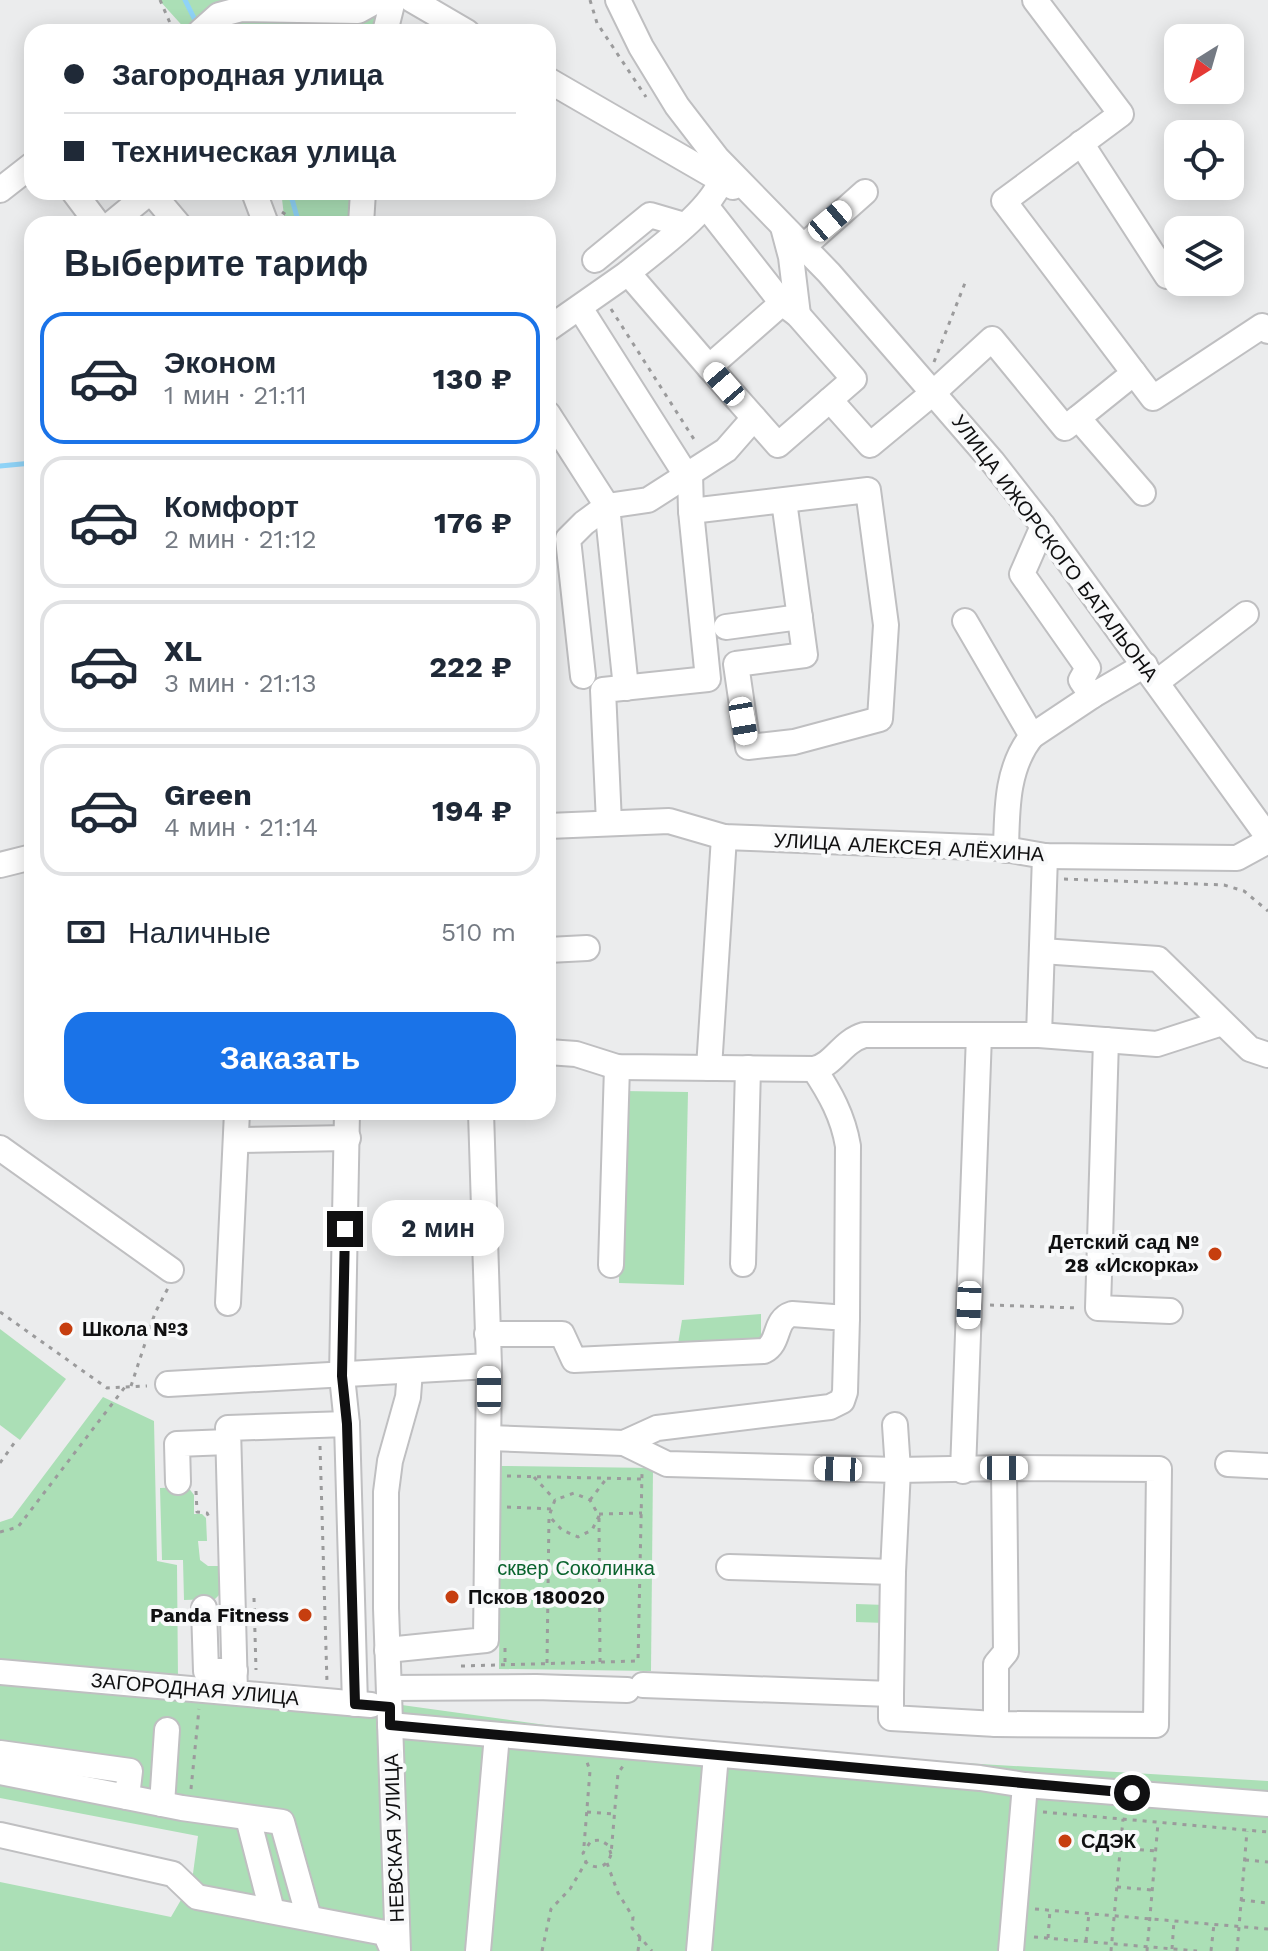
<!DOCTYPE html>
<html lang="ru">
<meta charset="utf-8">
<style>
:root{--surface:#fff;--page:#f2f2f3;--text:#1f2937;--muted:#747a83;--line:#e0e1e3;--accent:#1a73e8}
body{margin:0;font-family:"Work Sans",sans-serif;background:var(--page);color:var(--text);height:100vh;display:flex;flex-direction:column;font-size:30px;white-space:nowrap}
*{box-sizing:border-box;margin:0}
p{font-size:26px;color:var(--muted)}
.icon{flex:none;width:44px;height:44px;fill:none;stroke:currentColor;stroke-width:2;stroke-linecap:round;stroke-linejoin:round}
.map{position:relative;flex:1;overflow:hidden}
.details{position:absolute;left:24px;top:216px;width:532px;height:904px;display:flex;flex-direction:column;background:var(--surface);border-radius:24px;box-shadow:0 4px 20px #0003}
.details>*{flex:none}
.banner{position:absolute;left:24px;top:24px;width:532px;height:176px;border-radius:24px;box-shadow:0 4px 20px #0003;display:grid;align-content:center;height:176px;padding:0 40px;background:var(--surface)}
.needle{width:52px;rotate:217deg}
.controls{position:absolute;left:1164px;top:24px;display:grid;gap:16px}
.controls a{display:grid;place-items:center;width:80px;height:80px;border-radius:16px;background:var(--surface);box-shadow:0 4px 20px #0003;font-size:40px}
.end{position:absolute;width:36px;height:36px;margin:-18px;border:10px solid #101011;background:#fff;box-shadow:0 0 0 4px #fff}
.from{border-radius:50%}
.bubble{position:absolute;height:56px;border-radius:24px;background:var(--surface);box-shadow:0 4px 20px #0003;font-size:26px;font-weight:700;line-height:56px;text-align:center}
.car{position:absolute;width:24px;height:48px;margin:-24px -12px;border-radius:10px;box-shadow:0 0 6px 2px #0007;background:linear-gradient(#fff 24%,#345 0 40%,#fff 0 76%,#345 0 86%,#fff 0)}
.banner b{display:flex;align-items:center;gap:28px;height:76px;font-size:30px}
.banner b+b{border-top:2px solid var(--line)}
.banner i{width:20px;height:20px;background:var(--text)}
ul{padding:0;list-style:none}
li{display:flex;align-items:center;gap:24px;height:132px;margin:0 16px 12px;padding:0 24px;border:4px solid var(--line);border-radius:24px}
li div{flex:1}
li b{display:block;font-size:30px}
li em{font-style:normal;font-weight:700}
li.selected{border-color:var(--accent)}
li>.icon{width:72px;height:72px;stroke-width:1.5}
h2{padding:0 40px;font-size:36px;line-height:96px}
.pay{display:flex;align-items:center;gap:20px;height:88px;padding:0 40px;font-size:30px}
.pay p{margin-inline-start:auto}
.action{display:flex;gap:16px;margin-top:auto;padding:16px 40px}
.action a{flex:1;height:92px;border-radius:24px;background:var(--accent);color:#fff;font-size:32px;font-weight:700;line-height:92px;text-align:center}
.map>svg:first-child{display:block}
.green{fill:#abdfb6}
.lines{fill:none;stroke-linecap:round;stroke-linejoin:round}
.stream{stroke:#8fd3f7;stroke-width:5}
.minor-casing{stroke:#bfbfc1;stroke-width:28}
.path{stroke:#9b9b9c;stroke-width:3;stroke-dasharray:4 6;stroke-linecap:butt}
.minor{stroke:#fff;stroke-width:24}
.route{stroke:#101011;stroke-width:10}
.poi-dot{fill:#c63e0f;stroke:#f8f9fa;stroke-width:3}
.labels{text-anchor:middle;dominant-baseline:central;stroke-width:8;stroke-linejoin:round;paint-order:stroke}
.street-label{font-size:20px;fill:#101011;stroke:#f8f9fa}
.poi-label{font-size:20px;font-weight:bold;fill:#101011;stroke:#f8f9fa;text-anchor:start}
.park-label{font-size:20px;fill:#0b642f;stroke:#f8f9fa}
</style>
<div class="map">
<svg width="1268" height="1951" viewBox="0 0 1268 1951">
<rect width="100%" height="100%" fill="#ebeced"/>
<!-- green -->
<g class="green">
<path d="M 159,0 L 374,0 L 386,9 L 379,32 L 188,32 Z"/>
<path d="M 278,192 L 356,192 L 354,224 L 285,224 L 282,199 Z"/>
<path d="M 623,1091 L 688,1092 L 684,1285 L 619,1283 Z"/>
<path d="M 761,1314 L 761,1342 L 678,1344 L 682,1320 Z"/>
<path d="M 0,1329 L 66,1379 L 20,1440 L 0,1425 Z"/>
<path d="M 103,1397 L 154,1421 L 157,1561 L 177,1565 L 178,1680 L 380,1702 L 711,1748 L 1268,1781 L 1268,1951 L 0,1951 L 0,1882 L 171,1917 L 192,1881 L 198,1836 L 0,1798 L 0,1522 L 12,1518 Z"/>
<path d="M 501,1466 L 653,1468 L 651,1671 L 499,1669 Z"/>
<path d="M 188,1487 L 194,1495 L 194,1514 L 202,1514 L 206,1518 L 207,1541 L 198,1541 L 200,1560 L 208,1566 L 221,1566 L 221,1593 L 215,1599 L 184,1600 L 183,1560 L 162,1560 L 160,1488 Z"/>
<path d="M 856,1604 L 886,1605 L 886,1623 L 856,1622 Z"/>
</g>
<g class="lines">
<!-- stream -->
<g class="stream">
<path d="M 185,0 L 197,24"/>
<path d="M 290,192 L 299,224"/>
<path d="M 0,466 L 32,463"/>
</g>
<!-- minor casing -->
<g class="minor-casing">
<g id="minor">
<path d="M 412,0 L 467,32"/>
<path d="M 618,0 L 641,47 L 677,106 L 717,158 L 829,273 L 992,461 L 1043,526 L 1268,837"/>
<path d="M 1035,0 L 1121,114 L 1004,201 L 1134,373 L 1078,418"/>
<path d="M 200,32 L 219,15 L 242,9 L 358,11 L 378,0"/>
<path d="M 385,32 L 393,0"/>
<path d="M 548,80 L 733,187"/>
<path d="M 1081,143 L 1167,276"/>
<path d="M 0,190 L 32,165"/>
<path d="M 74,192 L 98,224"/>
<path d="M 151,192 L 178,224"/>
<path d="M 254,192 L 266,224"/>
<path d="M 706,206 L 782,303 L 798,315 L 854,379 L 778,445 L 709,367 L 782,303"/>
<path d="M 111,224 L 150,192"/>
<path d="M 361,224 L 363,192"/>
<path d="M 783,227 L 791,257 L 798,315"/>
<path d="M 803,247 L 865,192"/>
<path d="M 595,260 L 650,215 L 684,225"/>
<path d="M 580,308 L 686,475"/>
<path d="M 548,329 L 628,273"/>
<path d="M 709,367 L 628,273 C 654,251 711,211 721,180"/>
<path d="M 1134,373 L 1153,398 L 1262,326 L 1268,331"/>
<path d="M 830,400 L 870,445 L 934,392 L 992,339 L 1065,428 L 1078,418 L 1143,493"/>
<path d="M 548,414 L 607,506 L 626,688"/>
<path d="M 691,511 L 868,490 L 886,625 L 880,719 L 794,742 L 748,747 L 736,664 L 805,655 L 784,501"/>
<path d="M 1043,526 L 1022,574 L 1088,668 L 1081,680 L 1092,696"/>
<path d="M 965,621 L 1032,736"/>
<path d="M 726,627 L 800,617"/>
<path d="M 583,676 L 568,539 L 584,523 L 607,506 L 648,500 L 726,450 L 754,418"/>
<path d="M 1157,682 L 1246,614"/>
<path d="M 609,823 L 603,690 L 708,679 L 691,511 L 690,473"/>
<path d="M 548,826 L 669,821 L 724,837 L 999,848 L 1045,856 L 1237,858 L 1268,841"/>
<path d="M 1006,850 C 1007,811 1006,768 1032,736 L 1092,696 L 1145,665"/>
<path d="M 0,865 L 32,857"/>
<path d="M 548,950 L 587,948"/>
<path d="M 1042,951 L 1158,959 L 1250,1049 L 1268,1055"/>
<path d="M 1039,1035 L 1045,856"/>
<path d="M 1106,1040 L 1098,1308 L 1170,1311"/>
<path d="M 548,1052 L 576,1054 L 617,1067 L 814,1069 C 835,1064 841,1042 864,1035 L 1039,1035 L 1157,1044 L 1222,1023"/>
<path d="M 709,1068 L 724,837"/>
<path d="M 814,1069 C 830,1093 843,1116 848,1146 L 847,1318"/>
<path d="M 347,1112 L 342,1376 L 347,1424"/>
<path d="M 237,1140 L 348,1138"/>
<path d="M 0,1148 L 171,1270"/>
<path d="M 743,1264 L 748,1068"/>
<path d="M 611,1265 L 617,1067"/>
<path d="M 228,1303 L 237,1112"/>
<path d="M 487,1334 L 562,1334 L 574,1360 L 764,1351 C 781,1342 773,1320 792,1314 L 847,1318 L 845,1392 L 842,1401 L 830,1407 L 657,1428 L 624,1443 L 489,1438"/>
<path d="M 168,1384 L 489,1366"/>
<path d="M 895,1425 L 898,1470 L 1004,1468 L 1006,1652 L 996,1664 L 996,1724 L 1156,1725 L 1159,1469 L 1004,1468"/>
<path d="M 624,1443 L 667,1464 L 898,1470 L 893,1572 L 729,1567"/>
<path d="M 1228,1464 L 1268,1466"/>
<path d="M 963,1471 L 979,1035"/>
<path d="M 178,1482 L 177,1444 L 228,1442"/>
<path d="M 204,1608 L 206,1671 L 235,1671"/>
<path d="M 387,1650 L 486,1640 L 489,1366 L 481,1112"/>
<path d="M 0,1672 L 371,1705"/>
<path d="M 643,1685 L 891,1694 L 893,1572"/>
<path d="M 389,1688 L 536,1687 L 627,1690"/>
<path d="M 235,1692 L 228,1428 L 347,1424 L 355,1704"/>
<path d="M 891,1694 L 891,1718 L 996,1724"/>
<path d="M 390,1725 L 980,1778 L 1025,1785 L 1268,1804"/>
<path d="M 0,1753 L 130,1771 L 127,1797"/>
<path d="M 0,1772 L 182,1808 L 282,1822 L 309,1918"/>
<path d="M 162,1804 L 167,1730"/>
<path d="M 248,1818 L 272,1911"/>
<path d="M 0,1835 L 173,1874 L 197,1897 L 385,1933 L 393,1951"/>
<path d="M 398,1951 L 386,1608 L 386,1492 L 390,1461 L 408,1397 L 410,1371"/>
<path d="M 478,1951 L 497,1735"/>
<path d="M 699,1951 L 716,1755"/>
<path d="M 1011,1951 L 1025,1785"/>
</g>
</g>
<!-- path -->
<g class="path">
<path d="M 160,0 L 174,32"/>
<path d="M 590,0 L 597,23 L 646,97"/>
<path d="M 282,212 L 299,224"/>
<path d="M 611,309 L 697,444"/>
<path d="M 934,362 L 965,283"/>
<path d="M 1064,879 L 1224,885 L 1244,891 L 1268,911"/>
<path d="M 990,1305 L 1078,1308"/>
<path d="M 0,1312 L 107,1388 L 147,1386"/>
<path d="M 131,1386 L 155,1313 L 168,1288"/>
<path d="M 320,1446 L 327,1683"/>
<path d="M 0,1463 L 15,1442"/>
<path d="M 507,1476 L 642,1479"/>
<path d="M 534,1477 L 555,1500"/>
<path d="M 196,1491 L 197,1512 L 207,1513 L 209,1517"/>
<path d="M 590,1500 L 607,1478"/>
<path d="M 507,1507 L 552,1509"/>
<path d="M 599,1514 L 642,1513"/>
<path d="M 599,1518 L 600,1662"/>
<path d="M 0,1532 L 18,1527 L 125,1387"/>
<path d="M 508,1571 L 640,1570"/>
<path d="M 254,1598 L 256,1670"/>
<path d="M 505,1648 L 505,1664"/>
<path d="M 547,1663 L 549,1516 L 555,1500 L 574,1493 L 590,1500 L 599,1516 L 592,1530 L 578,1537 L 562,1530 L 549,1516"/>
<path d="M 461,1666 L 638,1661 L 642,1474"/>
<path d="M 191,1789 L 199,1709"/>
<path d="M 587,1812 L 614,1814"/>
<path d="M 1043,1812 L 1268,1832"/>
<path d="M 584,1846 L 590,1771 L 587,1762"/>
<path d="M 1120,1848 L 1156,1851"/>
<path d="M 611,1854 L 608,1845 L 600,1840 L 591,1841 L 583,1853 L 586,1862 C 596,1871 608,1867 611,1854 L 618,1773 L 623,1766"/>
<path d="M 1245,1860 L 1268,1862"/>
<path d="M 607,1863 L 618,1893 L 633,1917 L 632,1928 L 652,1951"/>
<path d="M 1117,1887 L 1152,1890"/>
<path d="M 1241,1900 L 1268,1903"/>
<path d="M 1035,1909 L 1268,1929"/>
<path d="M 1034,1937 L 1197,1951"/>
<path d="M 1048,1938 L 1050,1910"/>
<path d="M 1086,1941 L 1089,1913"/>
<path d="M 1172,1949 L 1174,1921"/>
<path d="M 542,1951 L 551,1909 L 570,1889 L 586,1862"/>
<path d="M 638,1951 L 640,1937"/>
<path d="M 1111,1951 L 1123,1819"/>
<path d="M 1147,1951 L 1158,1823"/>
<path d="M 1211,1951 L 1214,1924"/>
<path d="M 1237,1951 L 1247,1831"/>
</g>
<!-- minor -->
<use href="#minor" class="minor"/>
</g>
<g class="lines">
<!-- route -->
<path class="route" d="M 345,1229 L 342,1376 L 347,1424 L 355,1704 L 390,1707 L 390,1725 L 1132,1793"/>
</g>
<!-- markers -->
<g class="poi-dot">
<circle cx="1215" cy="1254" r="8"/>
<circle cx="66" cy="1329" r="8"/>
<circle cx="452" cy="1597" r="8"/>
<circle cx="305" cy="1615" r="8"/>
<circle cx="1065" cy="1841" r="8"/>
</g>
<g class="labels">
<!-- street labels -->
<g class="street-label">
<text transform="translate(1055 548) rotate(53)">УЛИЦА ИЖОРСКОГО БАТАЛЬОНА</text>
<text transform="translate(909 847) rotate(3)">УЛИЦА АЛЕКСЕЯ АЛЁХИНА</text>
<text transform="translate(195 1689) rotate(5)">ЗАГОРОДНАЯ УЛИЦА</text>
<text transform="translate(394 1838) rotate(-92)">НЕВСКАЯ УЛИЦА</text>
</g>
<!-- poi labels -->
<g class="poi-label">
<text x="1199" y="1242" text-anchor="end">Детский сад №<tspan x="1199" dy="23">28 «Искорка»</tspan></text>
<text x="82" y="1329">Школа №3</text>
<text x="468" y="1597">Псков 180020</text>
<text x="289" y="1615" text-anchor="end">Panda Fitness</text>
<text x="1081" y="1841">СДЭК</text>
</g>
<!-- park labels -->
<g class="park-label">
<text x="576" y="1568">сквер Соколинка</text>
</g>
</g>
</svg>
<div class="controls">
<a><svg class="needle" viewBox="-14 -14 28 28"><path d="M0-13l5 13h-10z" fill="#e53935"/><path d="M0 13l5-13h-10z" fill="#747a83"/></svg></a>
<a><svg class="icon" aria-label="locate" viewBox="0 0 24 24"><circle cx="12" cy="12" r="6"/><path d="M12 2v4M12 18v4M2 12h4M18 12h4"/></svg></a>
<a><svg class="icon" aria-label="layers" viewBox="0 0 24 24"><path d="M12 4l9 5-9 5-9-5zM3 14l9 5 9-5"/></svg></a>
</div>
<i class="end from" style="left:1132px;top:1793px"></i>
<i class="end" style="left:345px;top:1229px"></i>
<div class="bubble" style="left:372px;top:1200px;width:132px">2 мин</div>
<i class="car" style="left:830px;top:221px;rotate:50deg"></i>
<i class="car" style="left:724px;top:384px;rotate:319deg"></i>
<i class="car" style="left:743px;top:721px;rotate:170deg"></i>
<i class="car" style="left:969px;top:1305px;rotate:182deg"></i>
<i class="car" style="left:489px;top:1390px;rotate:0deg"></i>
<i class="car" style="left:1004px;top:1468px;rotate:90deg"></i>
<i class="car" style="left:838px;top:1469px;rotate:272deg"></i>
<div class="banner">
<b><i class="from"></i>Загородная улица</b>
<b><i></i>Техническая улица</b>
</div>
<section class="details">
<h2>Выберите тариф</h2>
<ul>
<li class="selected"><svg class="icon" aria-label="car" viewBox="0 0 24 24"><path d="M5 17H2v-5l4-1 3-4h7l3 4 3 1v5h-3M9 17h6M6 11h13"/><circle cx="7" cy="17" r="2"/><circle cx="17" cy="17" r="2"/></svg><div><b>Эконом</b><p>1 мин · 21:11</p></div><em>130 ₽</em></li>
<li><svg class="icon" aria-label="car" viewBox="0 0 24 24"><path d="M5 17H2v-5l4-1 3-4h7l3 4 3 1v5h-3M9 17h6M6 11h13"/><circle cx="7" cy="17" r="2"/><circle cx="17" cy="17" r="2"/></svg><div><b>Комфорт</b><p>2 мин · 21:12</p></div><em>176 ₽</em></li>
<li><svg class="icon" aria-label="car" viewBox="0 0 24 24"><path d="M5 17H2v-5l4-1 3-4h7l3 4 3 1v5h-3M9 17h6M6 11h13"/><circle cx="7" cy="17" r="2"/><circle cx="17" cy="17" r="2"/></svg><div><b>XL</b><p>3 мин · 21:13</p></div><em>222 ₽</em></li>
<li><svg class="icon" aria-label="car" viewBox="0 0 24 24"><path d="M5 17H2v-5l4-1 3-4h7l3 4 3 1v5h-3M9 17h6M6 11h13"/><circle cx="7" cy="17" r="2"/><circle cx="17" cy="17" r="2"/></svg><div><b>Green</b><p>4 мин · 21:14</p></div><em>194 ₽</em></li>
</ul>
<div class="pay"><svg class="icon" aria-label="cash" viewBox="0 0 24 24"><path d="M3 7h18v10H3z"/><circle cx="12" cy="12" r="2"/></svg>Наличные<p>510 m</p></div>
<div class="action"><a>Заказать</a></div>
</section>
</div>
